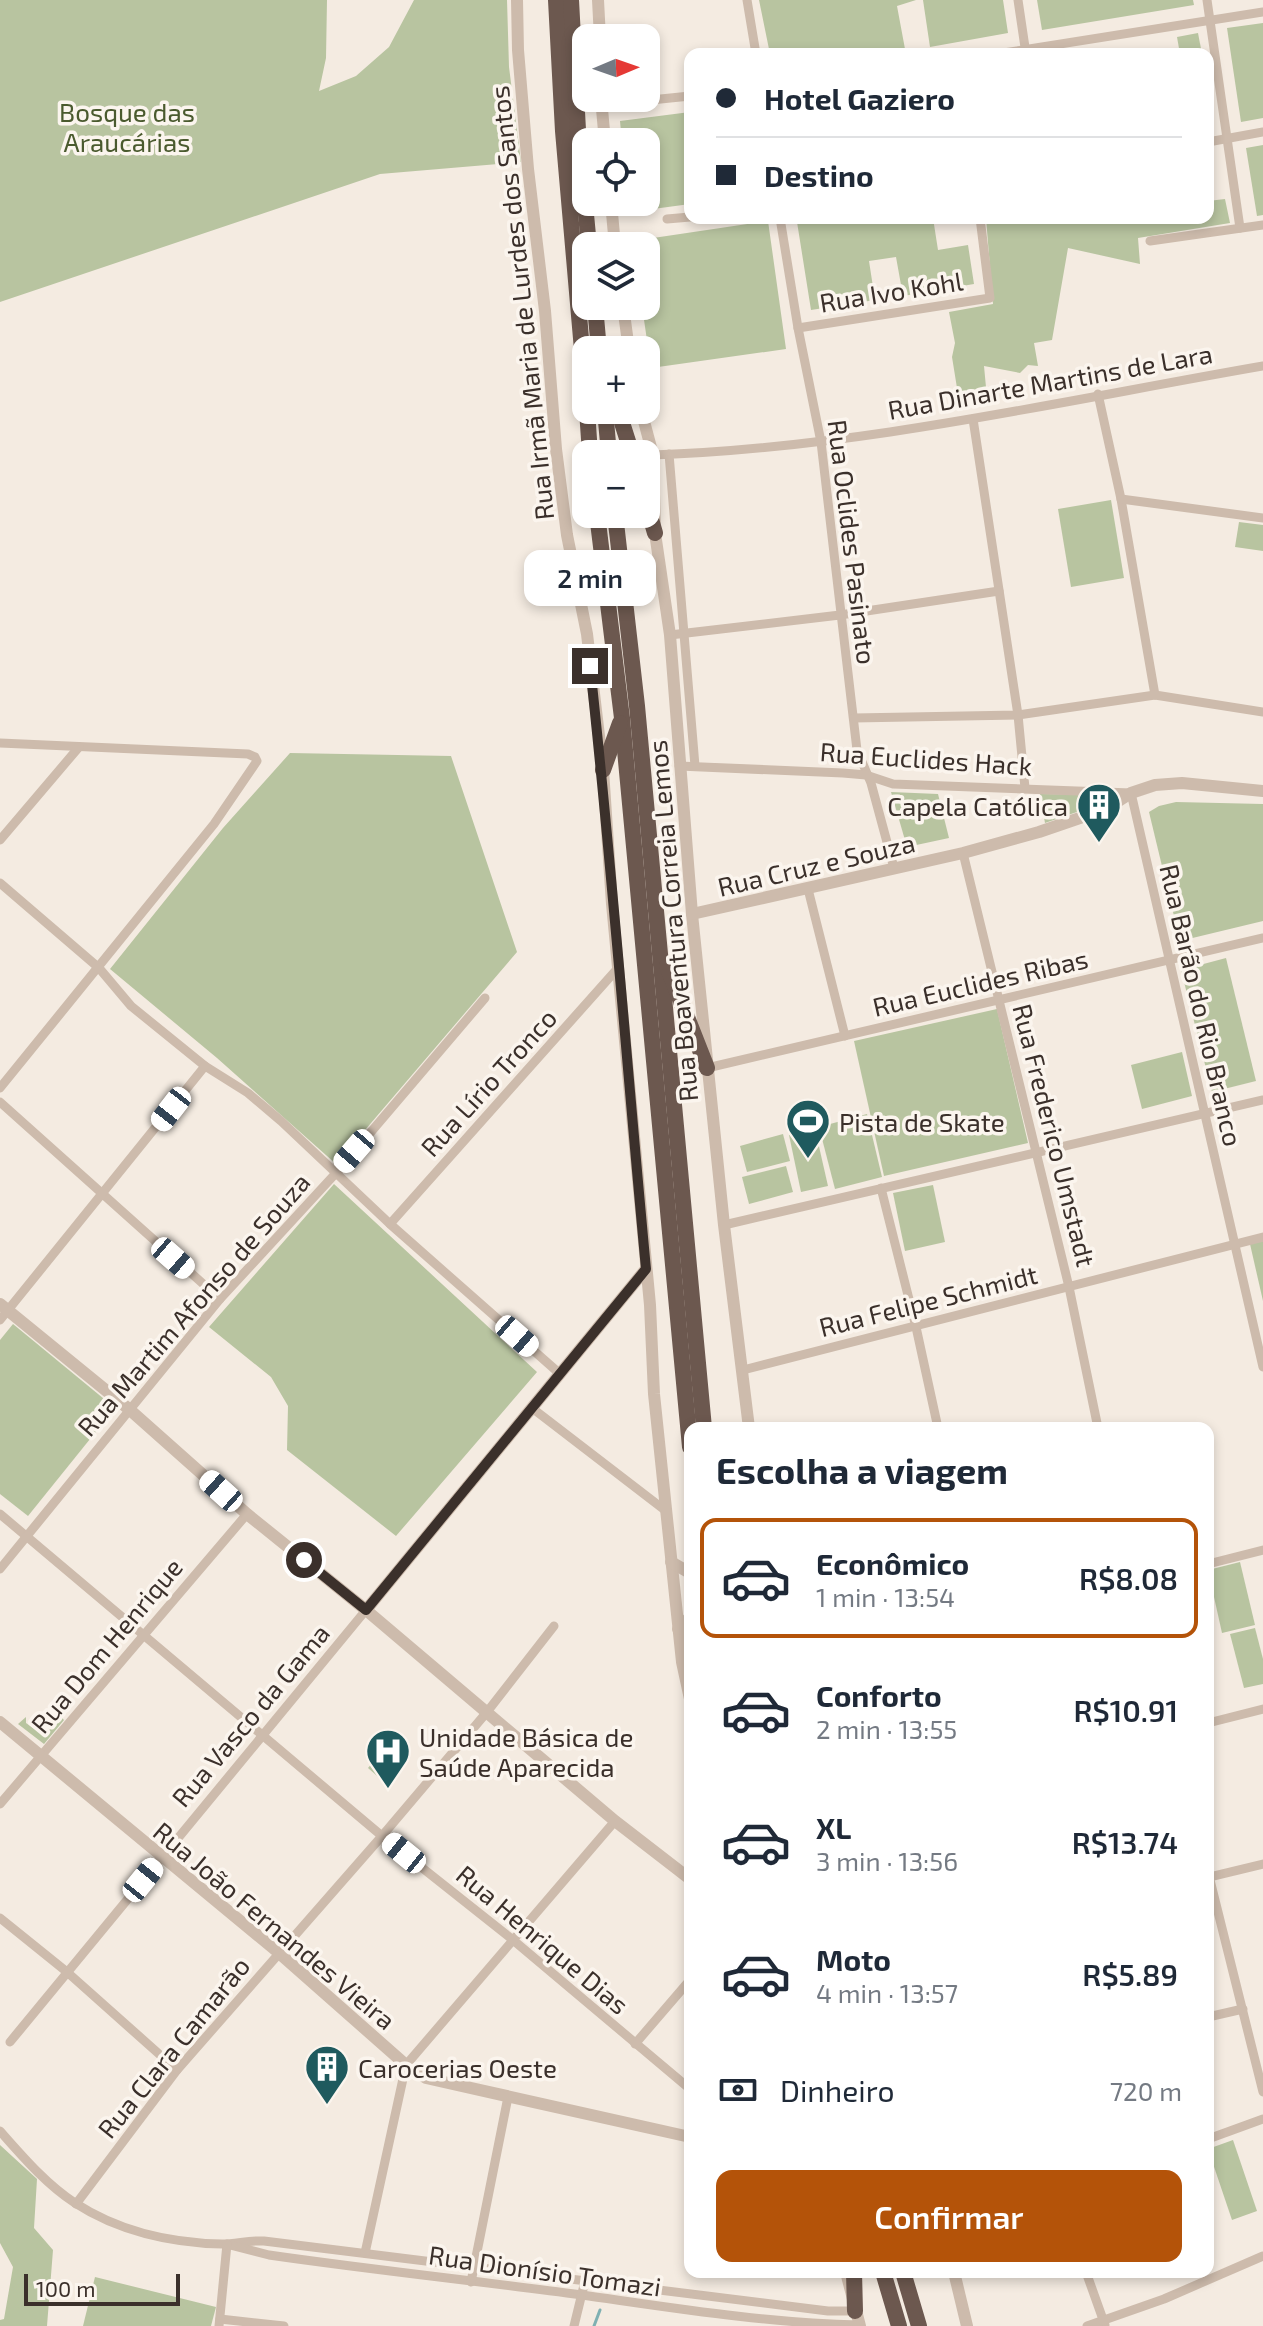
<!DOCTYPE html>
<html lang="pt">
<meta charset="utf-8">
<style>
:root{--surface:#fff;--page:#f6f6f7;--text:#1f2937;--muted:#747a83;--line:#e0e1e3;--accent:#b45309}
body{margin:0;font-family:"Exo 2",sans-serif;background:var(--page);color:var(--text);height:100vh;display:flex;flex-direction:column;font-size:30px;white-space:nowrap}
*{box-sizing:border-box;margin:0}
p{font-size:26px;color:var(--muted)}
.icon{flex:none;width:44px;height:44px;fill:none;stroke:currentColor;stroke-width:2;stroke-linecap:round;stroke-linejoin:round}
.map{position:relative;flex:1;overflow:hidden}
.drawer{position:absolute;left:684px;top:1422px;width:530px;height:856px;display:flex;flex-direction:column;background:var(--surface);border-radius:16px;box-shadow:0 4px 12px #0003}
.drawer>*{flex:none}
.guide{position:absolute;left:684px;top:48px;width:530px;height:176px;border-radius:16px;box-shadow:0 4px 12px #0003;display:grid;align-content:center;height:176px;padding:0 32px;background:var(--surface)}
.needle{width:52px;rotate:88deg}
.controls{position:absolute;left:572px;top:24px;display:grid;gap:16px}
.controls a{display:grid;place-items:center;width:88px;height:88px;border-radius:16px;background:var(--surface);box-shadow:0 4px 12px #0003;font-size:40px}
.scale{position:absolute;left:24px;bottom:20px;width:156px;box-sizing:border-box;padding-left:8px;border:4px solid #3b302b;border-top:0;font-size:22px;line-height:28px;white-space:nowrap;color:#3b302b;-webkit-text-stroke:6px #fbf5ee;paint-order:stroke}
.end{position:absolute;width:36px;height:36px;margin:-18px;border:10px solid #3b302b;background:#fff;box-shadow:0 0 0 4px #fff}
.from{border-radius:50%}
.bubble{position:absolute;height:56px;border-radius:16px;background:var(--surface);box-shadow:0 4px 12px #0003;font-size:26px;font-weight:600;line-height:56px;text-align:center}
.car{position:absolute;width:24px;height:48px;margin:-24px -12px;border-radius:10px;box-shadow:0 0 6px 2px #0007;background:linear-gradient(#fff 24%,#345 0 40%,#fff 0 76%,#345 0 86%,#fff 0)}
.guide b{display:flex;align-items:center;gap:28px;height:76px;font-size:30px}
.guide b+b{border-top:2px solid var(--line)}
.guide i{width:20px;height:20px;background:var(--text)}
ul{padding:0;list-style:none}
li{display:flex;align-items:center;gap:24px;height:120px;margin:0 16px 12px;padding:0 16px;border:4px solid transparent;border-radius:16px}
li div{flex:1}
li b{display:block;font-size:30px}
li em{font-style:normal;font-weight:600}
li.current{border-color:var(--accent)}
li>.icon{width:72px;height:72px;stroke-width:1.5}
h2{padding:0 32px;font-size:36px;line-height:96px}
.pay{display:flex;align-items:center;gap:20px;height:88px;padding:0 32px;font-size:30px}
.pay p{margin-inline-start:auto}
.primary-button{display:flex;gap:16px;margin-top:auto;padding:16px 32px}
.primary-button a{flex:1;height:92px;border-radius:16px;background:var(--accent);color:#fff;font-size:32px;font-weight:600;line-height:92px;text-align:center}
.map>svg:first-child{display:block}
.green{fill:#b8c4a0}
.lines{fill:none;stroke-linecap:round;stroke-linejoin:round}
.stream{stroke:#7fb0b2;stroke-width:3}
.minor{stroke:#cdbbac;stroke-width:9}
.tertiary{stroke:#cdbbac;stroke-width:12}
.trunk{stroke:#6c584f;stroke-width:16}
.route{stroke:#3b302b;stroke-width:10}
.labels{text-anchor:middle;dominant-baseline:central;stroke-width:7;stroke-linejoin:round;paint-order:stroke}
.park-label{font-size:26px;fill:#4a5a2e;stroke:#fbf5ee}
.street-label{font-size:26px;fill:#3b302b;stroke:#fbf5ee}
.poi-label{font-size:26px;fill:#3b302b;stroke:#fbf5ee;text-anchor:start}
</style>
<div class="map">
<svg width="1263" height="2326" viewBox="0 0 1263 2326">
<rect width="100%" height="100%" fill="#f4ebe1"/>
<!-- green -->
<g class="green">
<path d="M 0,0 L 327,0 L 326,58 L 319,91 L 356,76 L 389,47 L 414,0 L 507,0 L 509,67 L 521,162 L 380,174 L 0,302 Z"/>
<path d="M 759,0 L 916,0 L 897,6 L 905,49 L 875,54 L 770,54 Z"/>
<path d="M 923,0 L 1003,0 L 1008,33 L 930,47 Z"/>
<path d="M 1037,0 L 1193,0 L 1194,5 L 1042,30 Z"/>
<path d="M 1263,23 L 1263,118 L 1241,122 L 1227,28 Z"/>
<path d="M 1198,33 L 1202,54 L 1180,54 L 1177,37 Z"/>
<path d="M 690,112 L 690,204 L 631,212 L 630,202 L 646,202 L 646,142 L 622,142 L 620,121 Z"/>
<path d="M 1263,145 L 1263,215 L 1257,216 L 1246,148 Z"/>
<path d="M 1225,199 L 1230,223 L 1138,238 L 1140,264 L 1068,248 L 1052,340 L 1034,343 L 1038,366 L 1028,365 L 1020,373 L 984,366 L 987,398 L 963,403 L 957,388 L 952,357 L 955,343 L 949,312 L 993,304 L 986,218 L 1208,218 L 1208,201 Z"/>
<path d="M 818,218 L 933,218 L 938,250 L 968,245 L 974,284 L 903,296 L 896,257 L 869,261 L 875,300 L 811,310 L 797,222 Z"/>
<path d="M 768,221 L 786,349 L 651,368 L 642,306 L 646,306 L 646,246 L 633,246 L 633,241 Z"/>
<path d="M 1111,500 L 1124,578 L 1071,587 L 1058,509 Z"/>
<path d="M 1239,522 L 1263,525 L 1263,551 L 1235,547 Z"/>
<path d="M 290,753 L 451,756 L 517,952 L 336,1164 L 217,1058 L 110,969 L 223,828 Z"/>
<path d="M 891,792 L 938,794 L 949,838 L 907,847 Z"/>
<path d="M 1040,794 L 1126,795 L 1045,823 Z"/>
<path d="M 1176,802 L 1263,804 L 1263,921 L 1180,941 L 1149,812 L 1159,806 Z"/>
<path d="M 1226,958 L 1256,1081 L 1212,1092 L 1181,970 Z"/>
<path d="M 997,1009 L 1028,1143 L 884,1176 L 854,1041 Z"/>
<path d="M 1182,1052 L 1192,1096 L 1142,1109 L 1131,1065 Z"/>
<path d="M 867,1114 L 882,1177 L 835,1189 L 819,1127 Z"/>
<path d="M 815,1129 L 828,1186 L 801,1192 L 789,1135 Z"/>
<path d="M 783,1134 L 790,1161 L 747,1172 L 740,1146 Z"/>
<path d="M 786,1166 L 793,1192 L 749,1204 L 742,1177 Z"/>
<path d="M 334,1184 L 537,1372 L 396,1536 L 287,1450 L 288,1406 L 271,1377 L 209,1327 Z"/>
<path d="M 933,1185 L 945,1242 L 905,1251 L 893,1193 Z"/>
<path d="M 1263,1241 L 1263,1301 L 1250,1244 Z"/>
<path d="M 13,1324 L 115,1408 L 28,1516 L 0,1494 L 0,1340 Z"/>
<path d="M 1240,1562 L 1255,1625 L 1222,1633 L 1208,1570 Z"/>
<path d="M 1255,1628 L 1263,1659 L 1263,1684 L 1244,1688 L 1230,1634 Z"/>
<path d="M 26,1717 L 26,1723 L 44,1736 L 61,1717 L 64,1720 L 44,1744 L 18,1724 Z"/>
<path d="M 378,1756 L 393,1769 L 383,1781 L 368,1768 Z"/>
<path d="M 1233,2140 L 1257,2211 L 1232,2220 L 1208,2149 Z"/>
<path d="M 0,2145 L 37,2179 L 34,2228 L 53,2250 L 47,2326 L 0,2326 L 0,2320 L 4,2319 L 13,2267 L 0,2243 Z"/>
<path d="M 95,2277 L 216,2307 L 211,2326 L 83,2326 Z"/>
</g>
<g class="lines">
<!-- stream -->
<path class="stream" d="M 594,2326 L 600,2310"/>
<!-- minor -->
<g class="minor">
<path d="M 747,0 L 756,54"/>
<path d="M 1018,0 L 1026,54"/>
<path d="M 1207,0 L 1240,228"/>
<path d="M 997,54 L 1263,12"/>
<path d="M 602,105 L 690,96"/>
<path d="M 1208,142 L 1263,132"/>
<path d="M 780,218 L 798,328 L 821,442 L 857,750 L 871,783 L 894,868"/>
<path d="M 667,219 L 690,217"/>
<path d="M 1150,241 L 1263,225"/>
<path d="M 798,328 L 990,298 L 980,218"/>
<path d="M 1098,394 L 1121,499 L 1155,695"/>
<path d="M 973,419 L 1018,715 L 1025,788"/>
<path d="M 669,454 L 695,766"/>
<path d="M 653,455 C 858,448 1061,401 1263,366"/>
<path d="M 1121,499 L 1263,518"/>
<path d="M 670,635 L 840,615 L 999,591"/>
<path d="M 854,718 L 1018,715 L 1155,695 L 1263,712"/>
<path d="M 0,743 L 248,754 L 255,757 L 257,761 L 214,824 L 0,1088"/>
<path d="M 679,766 L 843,773 L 866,775 L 893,784 L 1131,793 L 1263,1367"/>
<path d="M 0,840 L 79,747"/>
<path d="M 963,853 L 1069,1287 L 1098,1428"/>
<path d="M 0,883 L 99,968 L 131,1006 L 205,1066 L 248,1093 L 281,1121 L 390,1224 L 559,1373"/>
<path d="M 808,889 L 845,1036"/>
<path d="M 707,1068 L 1263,938"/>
<path d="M 0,1102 L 220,1299"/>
<path d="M 881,1188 L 916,1327 L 938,1428"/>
<path d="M 390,1224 L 618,968"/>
<path d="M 724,1225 L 1263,1100"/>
<path d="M 0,1320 L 205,1066"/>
<path d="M 743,1370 L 1263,1237"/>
<path d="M 532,1408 L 666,1511"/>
<path d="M 0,1514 L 382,1836 L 513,1940 L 690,2089"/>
<path d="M 1208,1564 L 1263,1550"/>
<path d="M 0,1569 L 220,1299 L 336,1173 L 485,998"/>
<path d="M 1208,1723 L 1263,1709"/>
<path d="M 0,1804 L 247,1514"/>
<path d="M 1208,1872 L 1263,2092"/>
<path d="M 1209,1877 L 1263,1864"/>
<path d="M 0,1918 L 67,1972 L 177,2070"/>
<path d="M 1208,2017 L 1243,2009"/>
<path d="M 10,2042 L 366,1610"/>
<path d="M 635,2044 L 690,1980"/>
<path d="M 0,2131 C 23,2157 46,2184 75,2203 C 118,2231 171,2243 222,2244 C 236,2244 250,2240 264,2241 L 828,2311 L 855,2311"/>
<path d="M 1208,2139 L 1263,2119"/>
<path d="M 76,2204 L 177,2070 L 382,1836 L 487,1712 L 554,1626"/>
<path d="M 230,2245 L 269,2255 C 373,2270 478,2281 582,2295 C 674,2308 766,2323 859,2325"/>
<path d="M 365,2253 L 406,2065 L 615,1821"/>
<path d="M 1086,2272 L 1105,2325"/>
<path d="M 471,2282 L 508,2097"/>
<path d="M 220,2319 L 284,2326"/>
<path d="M 219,2326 L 227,2244"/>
<path d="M 574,2326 L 585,2281"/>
<path d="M 1087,2326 L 1164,2299 L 1263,2256"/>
</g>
<!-- tertiary -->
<g class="tertiary">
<path d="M 517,0 L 518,50 L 528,169 L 545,311 L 556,449 L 567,535 L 587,634 L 603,770 L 612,904 L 650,1305 L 654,1394 L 682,1662 L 690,1699"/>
<path d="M 598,0 L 600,38"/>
<path d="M 601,98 L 605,142"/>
<path d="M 611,202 L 615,246"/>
<path d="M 623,306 L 629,350"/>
<path d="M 641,410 L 653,455 L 655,533 L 670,635 L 692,914 L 724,1225 L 749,1428"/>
<path d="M 692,914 L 963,853 L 1039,832 L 1106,809 L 1131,793 L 1155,785 L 1182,783 L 1263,791"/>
<path d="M 0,1304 L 130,1410 L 247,1514 L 366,1610 L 615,1821 L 690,1879"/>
<path d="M 671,1562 L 690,1573"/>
<path d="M 366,1610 L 646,1269"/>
<path d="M 678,1629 L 690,1617"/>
<path d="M 0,1722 L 279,1953 L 406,2065 L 426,2078 L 690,2137"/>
<path d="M 846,2272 L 860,2326"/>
<path d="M 954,2272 L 967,2326"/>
</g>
<!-- trunk -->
<g class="trunk">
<path d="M 556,0 L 563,131 L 586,396"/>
<path d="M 571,0 L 578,130 L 589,246"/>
<path d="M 595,306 L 599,350"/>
<path d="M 587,410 L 590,454"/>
<path d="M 605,410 L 609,454"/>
<path d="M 618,410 L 632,454"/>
<path d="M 646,502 L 655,533"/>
<path d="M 597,514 L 622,718 L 690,1447"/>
<path d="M 615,514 L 637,706 L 704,1428"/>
<path d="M 603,770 L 620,723"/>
<path d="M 667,966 L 707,1068"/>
<path d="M 854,2272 L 855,2311"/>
<path d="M 883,2272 L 899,2326"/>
<path d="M 903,2272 L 919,2326"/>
</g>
</g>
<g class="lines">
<!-- route -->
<path class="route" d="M 304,1560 L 366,1610 L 646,1269 C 627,1068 612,866 590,666"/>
</g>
<!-- icons -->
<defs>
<g id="building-pin" transform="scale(2.3)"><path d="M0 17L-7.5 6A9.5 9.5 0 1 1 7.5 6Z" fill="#1f5a5e" stroke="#fbf5ee"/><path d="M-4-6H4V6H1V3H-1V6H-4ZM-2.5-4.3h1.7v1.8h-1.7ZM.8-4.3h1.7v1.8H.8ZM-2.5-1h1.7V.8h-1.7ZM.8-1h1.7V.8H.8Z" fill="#fff"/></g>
<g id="stadium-pin" transform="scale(2.3)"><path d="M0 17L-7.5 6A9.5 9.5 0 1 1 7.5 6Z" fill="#1f5a5e" stroke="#fbf5ee"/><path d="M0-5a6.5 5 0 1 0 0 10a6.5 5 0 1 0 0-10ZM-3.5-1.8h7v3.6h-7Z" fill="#fff"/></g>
<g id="hospital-pin" transform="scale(2.3)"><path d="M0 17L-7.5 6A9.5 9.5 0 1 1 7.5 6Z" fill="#1f5a5e" stroke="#fbf5ee"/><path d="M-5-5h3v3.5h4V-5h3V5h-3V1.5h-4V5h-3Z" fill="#fff"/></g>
</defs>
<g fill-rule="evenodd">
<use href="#building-pin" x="1099" y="805"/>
<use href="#stadium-pin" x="808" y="1121"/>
<use href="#hospital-pin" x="388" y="1751"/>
<use href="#building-pin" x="327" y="2067"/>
</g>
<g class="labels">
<!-- park labels -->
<g class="park-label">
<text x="127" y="111">Bosque das<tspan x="127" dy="30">Araucárias</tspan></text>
</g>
<!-- street labels -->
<g class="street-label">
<text transform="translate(891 291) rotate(-9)">Rua Ivo Kohl</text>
<text transform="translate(521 303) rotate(-96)">Rua Irmã Maria de Lurdes dos Santos</text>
<text transform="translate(1050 381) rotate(-10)">Rua Dinarte Martins de Lara</text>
<text transform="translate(853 542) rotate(83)">Rua Oclides Pasinato</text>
<text transform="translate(926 758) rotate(4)">Rua Euclides Hack</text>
<text transform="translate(816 864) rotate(-13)">Rua Cruz e Souza</text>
<text transform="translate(672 921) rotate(-95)">Rua Boaventura Correia Lemos</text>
<text transform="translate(980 982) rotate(-13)">Rua Euclides Ribas</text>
<text transform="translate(1202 1005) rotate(77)">Rua Barão do Rio Branco</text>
<text transform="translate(488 1082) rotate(-48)">Rua Lírio Tronco</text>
<text transform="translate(1055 1135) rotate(76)">Rua Frederico Umstadt</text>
<text transform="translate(928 1300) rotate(-14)">Rua Felipe Schmidt</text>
<text transform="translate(193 1304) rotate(-49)">Rua Martim Afonso de Souza</text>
<text transform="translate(106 1645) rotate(-50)">Rua Dom Henrique</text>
<text transform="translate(250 1715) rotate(-50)">Rua Vasco da Gama</text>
<text transform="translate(275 1925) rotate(40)">Rua João Fernandes Vieira</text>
<text transform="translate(543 1939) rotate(40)">Rua Henrique Dias</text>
<text transform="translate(173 2047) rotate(-51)">Rua Clara Camarão</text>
<text transform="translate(545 2270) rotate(8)">Rua Dionísio Tomazi</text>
</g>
<!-- poi labels -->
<g class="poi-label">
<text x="1068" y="805" text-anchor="end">Capela Católica</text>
<text x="839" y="1121">Pista de Skate</text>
<text x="419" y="1736">Unidade Básica de<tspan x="419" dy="30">Saúde Aparecida</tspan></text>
<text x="358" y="2067">Carocerias Oeste</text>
</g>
</g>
</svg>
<div class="controls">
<a><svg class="needle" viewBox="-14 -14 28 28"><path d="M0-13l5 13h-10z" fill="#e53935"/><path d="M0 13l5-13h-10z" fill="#747a83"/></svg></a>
<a><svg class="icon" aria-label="locate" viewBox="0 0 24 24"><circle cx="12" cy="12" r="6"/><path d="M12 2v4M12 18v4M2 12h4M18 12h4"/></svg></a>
<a><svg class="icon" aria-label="layers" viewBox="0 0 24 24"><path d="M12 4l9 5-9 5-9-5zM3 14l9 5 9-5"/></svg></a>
<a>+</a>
<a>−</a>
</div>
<div class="scale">100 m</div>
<i class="end from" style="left:304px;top:1560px"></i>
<i class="end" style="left:590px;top:666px"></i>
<div class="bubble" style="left:524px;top:550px;width:132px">2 min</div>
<i class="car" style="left:171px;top:1109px;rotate:218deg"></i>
<i class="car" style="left:354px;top:1151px;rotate:221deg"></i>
<i class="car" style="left:173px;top:1258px;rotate:131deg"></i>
<i class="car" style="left:517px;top:1336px;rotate:131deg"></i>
<i class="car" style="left:221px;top:1491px;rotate:312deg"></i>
<i class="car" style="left:404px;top:1853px;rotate:309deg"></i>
<i class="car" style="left:143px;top:1880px;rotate:39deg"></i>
<div class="guide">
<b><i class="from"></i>Hotel Gaziero</b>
<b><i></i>Destino</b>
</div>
<section class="drawer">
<h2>Escolha a viagem</h2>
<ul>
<li class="current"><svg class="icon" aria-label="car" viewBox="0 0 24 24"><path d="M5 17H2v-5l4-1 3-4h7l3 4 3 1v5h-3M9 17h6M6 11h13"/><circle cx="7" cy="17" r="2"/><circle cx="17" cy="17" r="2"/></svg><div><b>Econômico</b><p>1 min · 13:54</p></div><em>R$8.08</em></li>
<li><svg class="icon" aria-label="car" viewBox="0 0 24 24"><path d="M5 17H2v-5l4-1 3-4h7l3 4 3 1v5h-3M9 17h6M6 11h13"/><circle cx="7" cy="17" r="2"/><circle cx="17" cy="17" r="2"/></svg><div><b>Conforto</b><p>2 min · 13:55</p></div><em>R$10.91</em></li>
<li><svg class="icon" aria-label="car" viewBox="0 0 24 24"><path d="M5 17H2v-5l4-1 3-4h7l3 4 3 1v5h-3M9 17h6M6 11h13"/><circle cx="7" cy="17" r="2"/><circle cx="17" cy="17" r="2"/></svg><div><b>XL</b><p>3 min · 13:56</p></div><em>R$13.74</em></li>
<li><svg class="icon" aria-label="car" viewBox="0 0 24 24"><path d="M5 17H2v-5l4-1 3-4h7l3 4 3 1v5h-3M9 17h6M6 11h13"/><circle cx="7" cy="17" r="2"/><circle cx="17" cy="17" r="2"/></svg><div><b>Moto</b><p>4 min · 13:57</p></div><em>R$5.89</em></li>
</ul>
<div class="pay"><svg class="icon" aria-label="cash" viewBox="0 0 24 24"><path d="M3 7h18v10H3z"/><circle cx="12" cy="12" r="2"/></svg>Dinheiro<p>720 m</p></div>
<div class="primary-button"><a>Confirmar</a></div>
</section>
</div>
